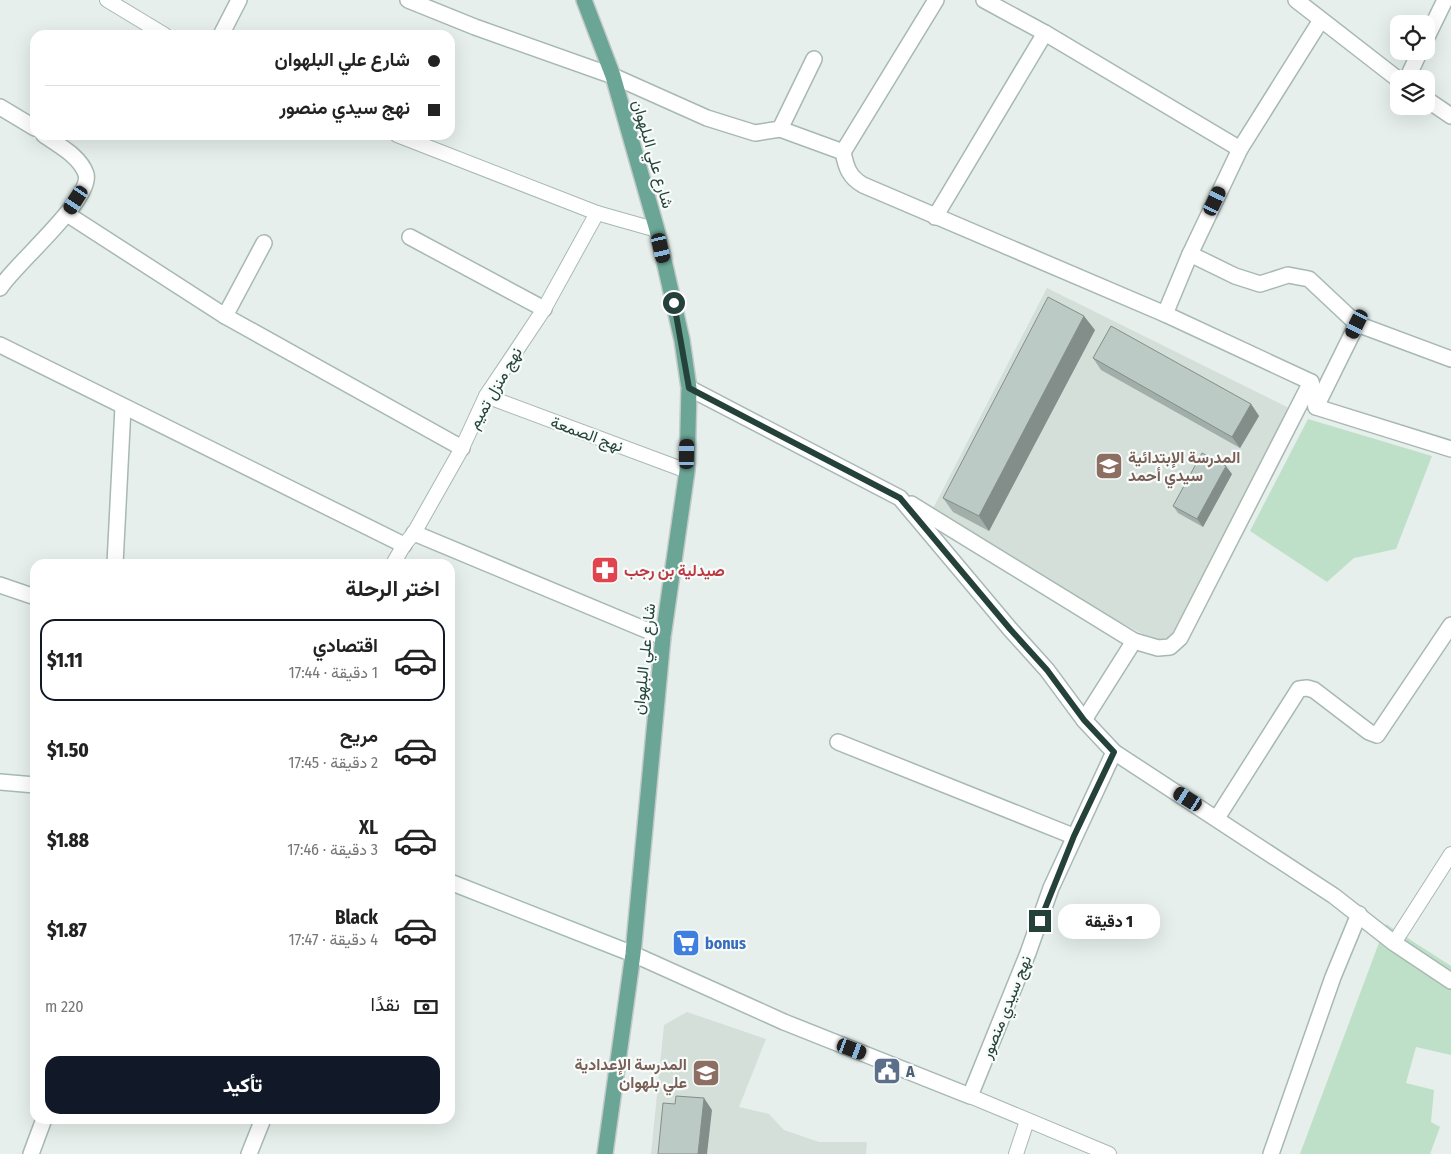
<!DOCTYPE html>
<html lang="ar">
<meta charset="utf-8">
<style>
:root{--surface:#fff;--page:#f2f2f2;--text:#222;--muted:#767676;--line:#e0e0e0;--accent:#111827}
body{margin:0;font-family:"Fira Sans Condensed",Vazirmatn,sans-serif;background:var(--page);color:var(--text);direction:rtl;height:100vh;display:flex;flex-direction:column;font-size:19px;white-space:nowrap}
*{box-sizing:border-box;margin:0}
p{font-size:16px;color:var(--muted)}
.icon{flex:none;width:28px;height:28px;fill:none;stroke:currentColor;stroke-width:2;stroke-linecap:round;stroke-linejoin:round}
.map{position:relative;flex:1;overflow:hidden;direction:ltr}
.side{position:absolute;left:30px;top:559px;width:425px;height:565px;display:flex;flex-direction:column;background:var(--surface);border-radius:15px;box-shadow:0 5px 20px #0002;direction:rtl}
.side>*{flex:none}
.top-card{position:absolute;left:30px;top:30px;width:425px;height:110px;border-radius:15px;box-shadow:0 5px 20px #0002;direction:rtl;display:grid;align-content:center;height:110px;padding:0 15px;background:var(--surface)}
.fabs{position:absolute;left:1390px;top:15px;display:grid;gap:10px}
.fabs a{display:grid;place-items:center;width:45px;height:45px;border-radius:10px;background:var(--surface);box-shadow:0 5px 20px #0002;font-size:25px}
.end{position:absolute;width:22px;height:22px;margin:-11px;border:6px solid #24423a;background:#fff;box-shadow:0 0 0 2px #fff}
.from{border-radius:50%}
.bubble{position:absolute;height:35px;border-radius:15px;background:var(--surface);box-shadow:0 5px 20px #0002;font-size:16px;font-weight:800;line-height:35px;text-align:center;direction:rtl}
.car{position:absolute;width:15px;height:30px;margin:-15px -8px;border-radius:6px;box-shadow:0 0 4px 1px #0007;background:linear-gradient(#222 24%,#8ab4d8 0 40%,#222 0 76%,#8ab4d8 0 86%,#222 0)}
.top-card b{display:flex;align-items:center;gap:18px;height:48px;font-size:19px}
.top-card b+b{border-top:1px solid var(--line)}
.top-card i{width:12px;height:12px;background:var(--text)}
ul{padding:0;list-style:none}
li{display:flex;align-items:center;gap:15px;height:82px;margin:0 10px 8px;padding:0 5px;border:2px solid transparent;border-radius:15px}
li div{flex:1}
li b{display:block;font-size:19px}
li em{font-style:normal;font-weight:800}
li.active{border-color:var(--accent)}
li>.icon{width:45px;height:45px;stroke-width:1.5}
h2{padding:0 15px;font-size:22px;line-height:60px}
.pay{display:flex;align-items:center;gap:12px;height:55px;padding:0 15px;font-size:19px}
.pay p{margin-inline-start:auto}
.primary-button{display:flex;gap:10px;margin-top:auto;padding:10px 15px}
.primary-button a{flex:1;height:58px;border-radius:15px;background:var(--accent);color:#fff;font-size:20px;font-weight:800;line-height:58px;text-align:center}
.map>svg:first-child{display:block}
.built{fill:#d4dfda}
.green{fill:#bfe0c8}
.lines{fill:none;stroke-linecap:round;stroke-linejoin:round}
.lane-casing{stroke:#a8b8b2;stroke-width:16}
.street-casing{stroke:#a8b8b2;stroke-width:18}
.secondary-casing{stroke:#a4bbb3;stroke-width:18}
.primary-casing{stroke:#c2cac8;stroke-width:18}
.lane{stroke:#fff;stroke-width:14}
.street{stroke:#fff;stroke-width:15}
.secondary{stroke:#fff;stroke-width:15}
.primary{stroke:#6aa596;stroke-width:15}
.wall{fill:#a1aea9}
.shaded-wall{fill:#838d89}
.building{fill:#bbcac4;stroke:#838d89}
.route{stroke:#24423a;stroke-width:6}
.labels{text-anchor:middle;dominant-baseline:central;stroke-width:4.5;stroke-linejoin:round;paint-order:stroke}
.street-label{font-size:16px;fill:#24423a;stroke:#f7fbf9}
.education-label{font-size:16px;font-weight:bold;fill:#785e54;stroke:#f7fbf9;text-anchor:start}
.health-label{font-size:16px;font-weight:bold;fill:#be3a42;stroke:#f7fbf9;text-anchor:start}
.shop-label{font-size:16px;font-weight:bold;fill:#366cbe;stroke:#f7fbf9;text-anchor:start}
.service-label{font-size:16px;font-weight:bold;fill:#4e5e75;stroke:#f7fbf9;text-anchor:start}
</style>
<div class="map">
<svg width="1451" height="1154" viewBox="0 0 1451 1154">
<rect width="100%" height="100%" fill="#e6efeb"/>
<!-- built -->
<g class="built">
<path d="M 1047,288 L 1291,409 L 1168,647 L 926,522 Z"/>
<path d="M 687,1012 L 766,1039 L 739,1107 L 769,1114 L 784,1130 L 819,1142 L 867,1142 L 866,1154 L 651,1154 L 664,1025 Z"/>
</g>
<!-- green -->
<g class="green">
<path d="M 1308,419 L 1432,456 L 1396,549 L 1354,558 L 1327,582 L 1250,531 Z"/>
<path d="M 1386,924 L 1451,966 L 1451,1055 L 1416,1047 L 1406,1083 L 1434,1090 L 1431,1122 L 1440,1127 L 1430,1154 L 1300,1154 Z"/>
</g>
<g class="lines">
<!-- lane casing -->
<g class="lane-casing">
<g id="lane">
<path d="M 107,0 L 165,35"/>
<path d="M 397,135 L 597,213 L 657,230"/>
<path d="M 486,396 L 687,471"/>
<path d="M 393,564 L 404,545 L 414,533 L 462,448 L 486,396 L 544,309 L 597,213"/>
<path d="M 1394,943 L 1451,854"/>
<path d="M 970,1096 L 1109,1154"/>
<path d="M 1016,1154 L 1027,1121"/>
</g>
</g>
<!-- street casing -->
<g class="street-casing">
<g id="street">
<path d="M 408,0 L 475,27 L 613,76 L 707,118 L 755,133 L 780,129 L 814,59"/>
<path d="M 936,0 L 843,152 C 846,167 849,177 863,185 L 1165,314 L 1311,382 L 1316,407 L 1451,449"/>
<path d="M 984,0 L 1045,33 L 1240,149"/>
<path d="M 1296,0 L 1399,80"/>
<path d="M 221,35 L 239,0"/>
<path d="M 1426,39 L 1445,0"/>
<path d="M 1407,79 L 1420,51"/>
<path d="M 1426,99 L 1451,116"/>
<path d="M 0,107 L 35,128"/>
<path d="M 780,129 L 843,152"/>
<path d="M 67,214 L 225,316 L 462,448"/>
<path d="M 935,217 L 1045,33"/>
<path d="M 410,237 L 544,309"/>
<path d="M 1190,254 L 1235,276 L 1260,284 L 1288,275 L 1309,279 L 1357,324 L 1451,359"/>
<path d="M 0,288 C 15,264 93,199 86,174 C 80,156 58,145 44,135"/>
<path d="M 1165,314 L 1190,254 L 1240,149 L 1321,20"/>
<path d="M 225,316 L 264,243"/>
<path d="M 0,345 L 404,545"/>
<path d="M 689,388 L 900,498 L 1010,629 L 1047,670 L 1084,720 L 1114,752 L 1334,896 L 1394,943 L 1451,981"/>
<path d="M 1316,407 L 1357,324"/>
<path d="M 911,504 L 1134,641 L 1158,648 L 1170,647 L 1180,638 L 1311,382"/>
<path d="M 414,533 L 663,637"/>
<path d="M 115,564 L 123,407"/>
<path d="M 0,585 L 35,597"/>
<path d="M 1084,720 L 1134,641"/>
<path d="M 838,742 L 1073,836"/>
<path d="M 1217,818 L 1299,689 L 1307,688 L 1314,690 L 1369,732 L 1377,735 L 1451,625"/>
<path d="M 633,954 L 784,1022 L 970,1096 L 1028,953 L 1051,888 L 1114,752"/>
<path d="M 31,1154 L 44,1119"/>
<path d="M 249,1154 L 263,1119"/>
<path d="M 1271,1154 L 1333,977 L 1359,914"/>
</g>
</g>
<!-- secondary casing -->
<g class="secondary-casing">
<g id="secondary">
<path d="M 0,782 L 35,785"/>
<path d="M 450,882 L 633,954"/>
</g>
</g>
<!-- primary casing -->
<g class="primary-casing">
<path id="primary" d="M 584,0 L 613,76 L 657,230 L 682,340 L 689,388 L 687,471 L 663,637 L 633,954 L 605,1154"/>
</g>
<!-- lane -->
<use href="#lane" class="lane"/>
<!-- street -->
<use href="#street" class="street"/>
<!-- secondary -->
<use href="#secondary" class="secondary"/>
<!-- primary -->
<use href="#primary" class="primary"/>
</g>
<!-- wall -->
<g class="wall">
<path d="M 1095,330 L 989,531 L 953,512 L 943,498 Z"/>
<path d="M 1093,358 L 1251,404 L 1259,416 L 1240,448 L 1101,370 Z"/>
<path d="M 1232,474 L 1203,527 L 1178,513 L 1173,506 Z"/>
</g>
<!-- shaded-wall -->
<g class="shaded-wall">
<path d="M 1084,316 L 1095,330 L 989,531 L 979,516 Z"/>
<path d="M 1251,404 L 1259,416 L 1240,448 L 1232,437 Z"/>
<path d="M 1226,466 L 1232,474 L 1203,527 L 1197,519 Z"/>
<path d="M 704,1098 L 712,1110 L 707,1154 L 698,1154 Z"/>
</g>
<!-- building -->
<g class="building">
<path d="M 1048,297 L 1084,316 L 979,516 L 943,498 Z"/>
<path d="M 1111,326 L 1251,404 L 1232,437 L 1093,358 Z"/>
<path d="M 1202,453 L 1226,466 L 1197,519 L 1173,506 Z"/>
<path d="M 676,1096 L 704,1098 L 698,1154 L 658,1154 L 663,1103 L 675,1104 Z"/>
</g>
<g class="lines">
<!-- route -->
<path class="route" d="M 674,303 L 689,388 L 900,498 L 1010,629 L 1047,670 L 1084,720 L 1114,752 L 1074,836 L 1040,921"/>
</g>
<!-- icons -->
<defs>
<g id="school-square" transform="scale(1.4375)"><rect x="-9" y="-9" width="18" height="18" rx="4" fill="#8d6e63" stroke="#f7fbf9"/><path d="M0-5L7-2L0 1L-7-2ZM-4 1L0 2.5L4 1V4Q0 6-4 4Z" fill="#fff"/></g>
<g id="pharmacy-square" transform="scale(1.4375)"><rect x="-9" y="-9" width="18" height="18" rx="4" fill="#e0444e" stroke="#f7fbf9"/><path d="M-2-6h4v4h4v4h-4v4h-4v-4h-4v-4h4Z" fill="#fff"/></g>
<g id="supermarket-square" transform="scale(1.4375)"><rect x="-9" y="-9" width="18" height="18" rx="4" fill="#3f7fe0" stroke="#f7fbf9"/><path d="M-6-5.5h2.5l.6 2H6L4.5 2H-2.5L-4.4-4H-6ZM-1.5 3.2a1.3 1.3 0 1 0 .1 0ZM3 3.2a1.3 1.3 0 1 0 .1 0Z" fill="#fff"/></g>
<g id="civic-square" transform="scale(1.4375)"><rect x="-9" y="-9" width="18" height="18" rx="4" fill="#5c6f8a" stroke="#f7fbf9"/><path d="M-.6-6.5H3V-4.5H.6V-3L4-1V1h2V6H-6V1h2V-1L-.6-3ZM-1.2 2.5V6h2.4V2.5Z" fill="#fff"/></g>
</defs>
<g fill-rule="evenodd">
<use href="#school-square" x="1109" y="466"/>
<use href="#pharmacy-square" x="605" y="570"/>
<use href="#supermarket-square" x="686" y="943"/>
<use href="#civic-square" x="887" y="1071"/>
<use href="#school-square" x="706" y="1073"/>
</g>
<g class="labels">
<!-- street labels -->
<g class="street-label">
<text transform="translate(653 154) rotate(74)">شارع علي البلهوان</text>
<text transform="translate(495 388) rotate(-60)">نهج منزل تميم</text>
<text transform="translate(587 434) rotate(20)">نهج الصمعة</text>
<text transform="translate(644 659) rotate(-84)">شارع علي البلهوان</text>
<text transform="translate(1006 1007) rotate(-68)">نهج سيدي منصور</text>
</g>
<!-- education labels -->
<g class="education-label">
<text x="1128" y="457">المدرسة الإبتدائية<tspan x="1128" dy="18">سيدي أحمد</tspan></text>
<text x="687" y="1064" text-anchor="end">المدرسة الإعدادية<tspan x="687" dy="18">علي بلهوان</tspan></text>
</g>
<!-- health labels -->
<g class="health-label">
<text x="624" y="570">صيدلية بن رجب</text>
</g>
<!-- shop labels -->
<g class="shop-label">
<text x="705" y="943">bonus</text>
</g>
<!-- service labels -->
<g class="service-label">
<text x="906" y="1071">A</text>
</g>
</g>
</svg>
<div class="fabs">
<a><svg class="icon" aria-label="locate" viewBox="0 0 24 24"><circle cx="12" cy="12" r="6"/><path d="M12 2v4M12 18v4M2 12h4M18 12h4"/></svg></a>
<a><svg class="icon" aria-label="layers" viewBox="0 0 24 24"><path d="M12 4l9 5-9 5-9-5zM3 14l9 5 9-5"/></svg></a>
</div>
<i class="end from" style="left:674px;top:303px"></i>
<i class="end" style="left:1040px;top:921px"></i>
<div class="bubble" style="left:1058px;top:904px;width:102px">1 دقيقة</div>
<i class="car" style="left:76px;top:200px;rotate:213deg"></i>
<i class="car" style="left:1215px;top:201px;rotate:25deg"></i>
<i class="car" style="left:661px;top:248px;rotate:167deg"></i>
<i class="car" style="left:1357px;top:324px;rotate:206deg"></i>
<i class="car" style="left:687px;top:454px;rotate:1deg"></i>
<i class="car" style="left:1188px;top:799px;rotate:302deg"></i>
<i class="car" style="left:852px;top:1049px;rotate:111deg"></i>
<div class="top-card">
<b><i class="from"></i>شارع علي البلهوان</b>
<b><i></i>نهج سيدي منصور</b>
</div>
<section class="side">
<h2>اختر الرحلة</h2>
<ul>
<li class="active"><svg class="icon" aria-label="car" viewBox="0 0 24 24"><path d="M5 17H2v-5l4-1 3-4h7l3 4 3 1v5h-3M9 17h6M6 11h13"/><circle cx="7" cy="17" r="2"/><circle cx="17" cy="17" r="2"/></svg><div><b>اقتصادي</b><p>1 دقيقة · 17:44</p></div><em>$1.11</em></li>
<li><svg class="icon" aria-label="car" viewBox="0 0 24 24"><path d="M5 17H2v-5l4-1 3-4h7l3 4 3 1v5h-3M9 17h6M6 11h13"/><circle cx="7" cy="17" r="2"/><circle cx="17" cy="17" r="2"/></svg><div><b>مريح</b><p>2 دقيقة · 17:45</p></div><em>$1.50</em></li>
<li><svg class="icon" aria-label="car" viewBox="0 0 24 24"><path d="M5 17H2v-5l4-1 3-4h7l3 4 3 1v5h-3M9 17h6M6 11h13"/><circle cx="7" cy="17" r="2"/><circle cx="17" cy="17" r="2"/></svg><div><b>XL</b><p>3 دقيقة · 17:46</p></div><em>$1.88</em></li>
<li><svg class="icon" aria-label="car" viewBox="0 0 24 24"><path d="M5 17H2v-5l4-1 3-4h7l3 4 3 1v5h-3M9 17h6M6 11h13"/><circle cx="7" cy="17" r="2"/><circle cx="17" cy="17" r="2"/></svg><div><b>Black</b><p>4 دقيقة · 17:47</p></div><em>$1.87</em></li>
</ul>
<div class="pay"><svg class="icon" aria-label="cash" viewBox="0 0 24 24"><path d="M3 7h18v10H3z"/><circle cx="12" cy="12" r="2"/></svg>نقدًا<p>220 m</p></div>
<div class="primary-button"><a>تأكيد</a></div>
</section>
</div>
